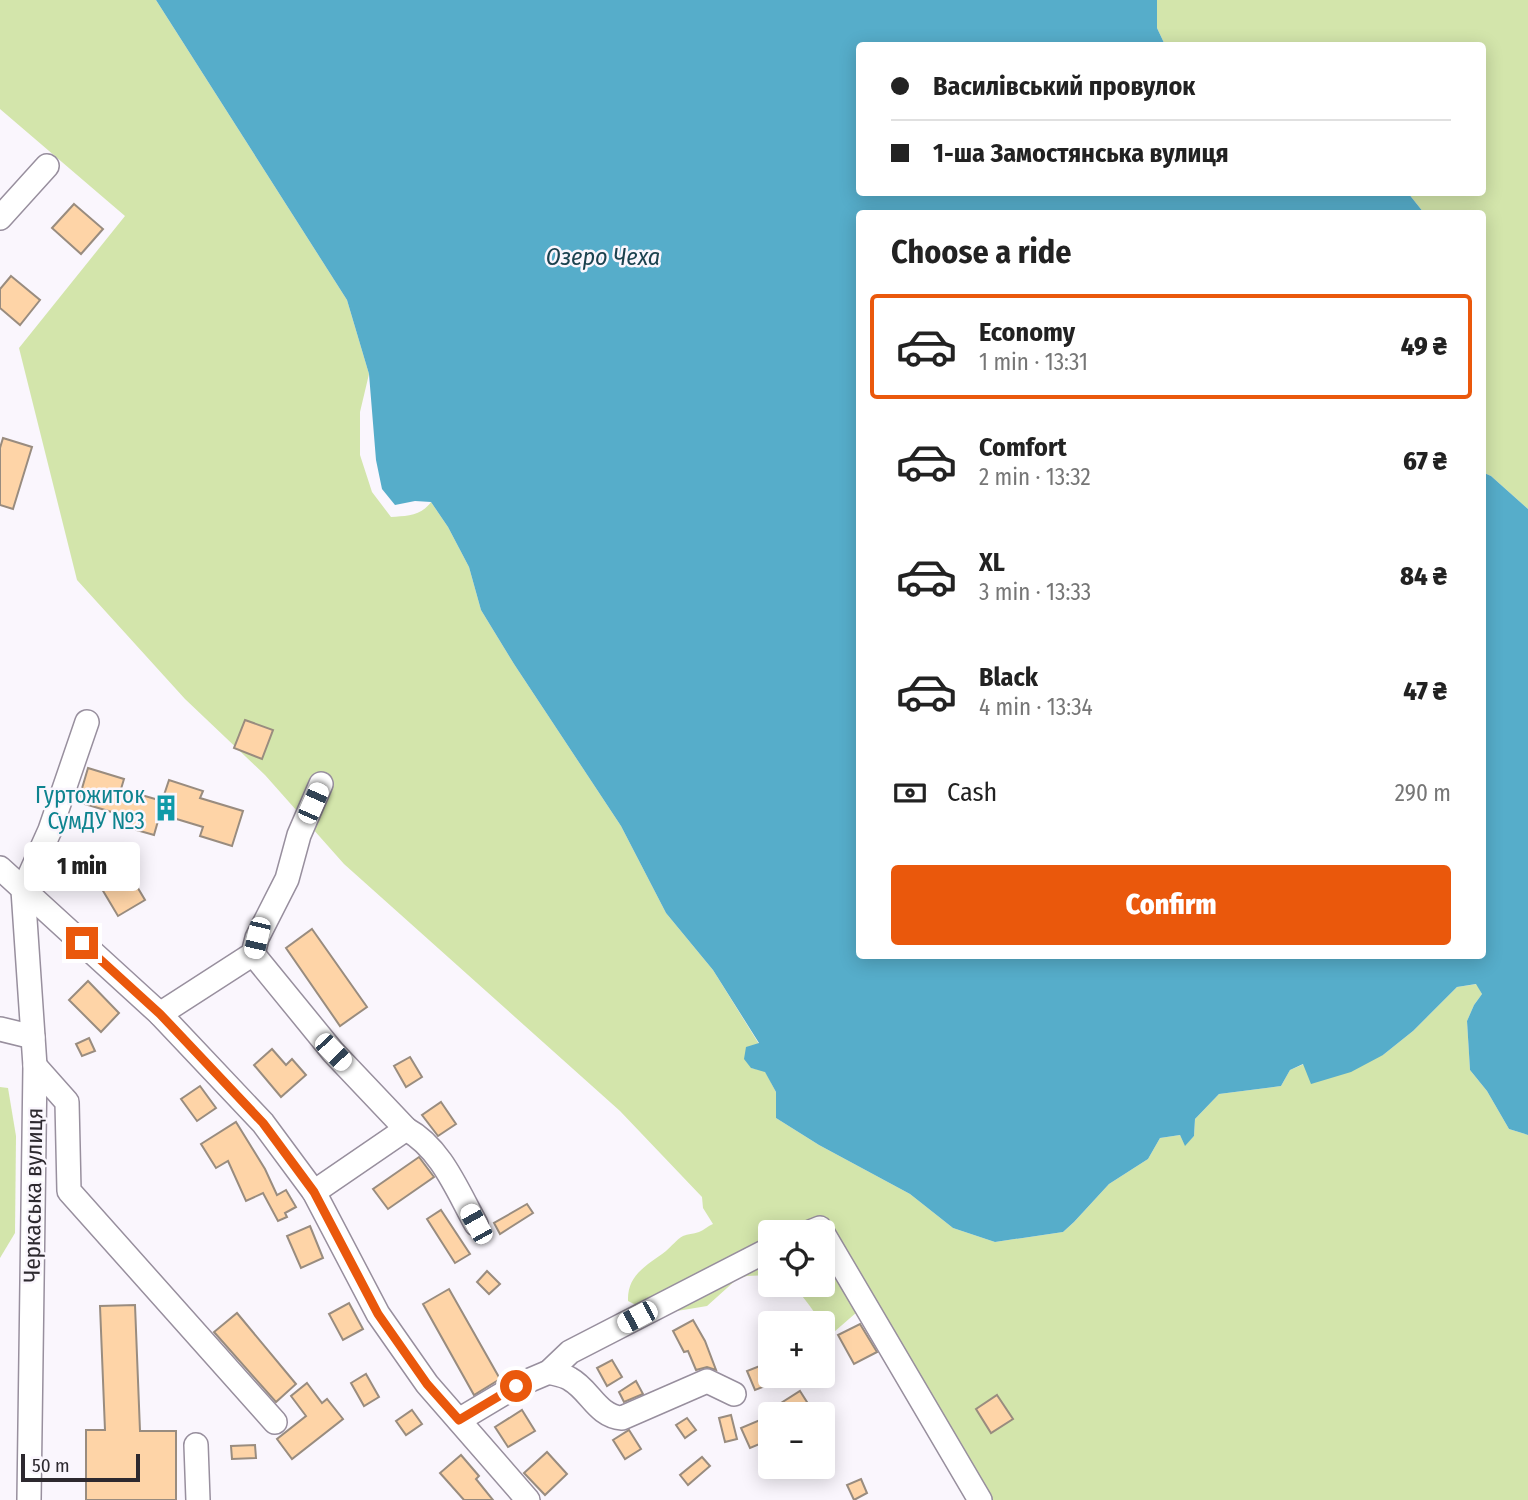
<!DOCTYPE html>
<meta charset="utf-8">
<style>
:root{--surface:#fff;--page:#f2f2f2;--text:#222;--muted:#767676;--line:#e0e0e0;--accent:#ea580c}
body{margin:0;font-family:"Fira Sans Condensed",sans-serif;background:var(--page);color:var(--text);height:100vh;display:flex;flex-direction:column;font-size:26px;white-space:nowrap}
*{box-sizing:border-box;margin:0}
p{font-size:23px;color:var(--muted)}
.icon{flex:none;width:38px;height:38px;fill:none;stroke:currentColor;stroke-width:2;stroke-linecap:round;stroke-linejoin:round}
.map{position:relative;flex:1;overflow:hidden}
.sheet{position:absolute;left:856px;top:210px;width:630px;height:749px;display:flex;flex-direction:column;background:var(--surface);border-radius:7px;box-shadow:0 4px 18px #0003}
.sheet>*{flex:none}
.banner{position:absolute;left:856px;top:42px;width:630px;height:154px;border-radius:7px;box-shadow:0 4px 18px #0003;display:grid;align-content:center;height:154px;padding:0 35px;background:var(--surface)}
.buttons{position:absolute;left:758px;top:1220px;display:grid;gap:14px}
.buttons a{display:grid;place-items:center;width:77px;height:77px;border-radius:7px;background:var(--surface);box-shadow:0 4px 18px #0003;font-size:35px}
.scale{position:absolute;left:21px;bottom:18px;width:119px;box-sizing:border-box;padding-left:7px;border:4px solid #2d292f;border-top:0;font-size:19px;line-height:24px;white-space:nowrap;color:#2d292f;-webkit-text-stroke:5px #faf6fd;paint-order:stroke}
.end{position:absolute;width:32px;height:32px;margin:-16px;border:9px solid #ea580c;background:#fff;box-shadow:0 0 0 4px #fff}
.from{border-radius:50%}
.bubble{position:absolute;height:49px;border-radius:7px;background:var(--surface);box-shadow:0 4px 18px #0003;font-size:23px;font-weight:800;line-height:49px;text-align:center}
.car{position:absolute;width:21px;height:42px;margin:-21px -10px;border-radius:9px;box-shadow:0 0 5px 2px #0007;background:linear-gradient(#fff 24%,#345 0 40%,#fff 0 76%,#345 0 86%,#fff 0)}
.banner b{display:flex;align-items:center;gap:24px;height:66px;font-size:26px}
.banner b+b{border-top:2px solid var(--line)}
.banner i{width:18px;height:18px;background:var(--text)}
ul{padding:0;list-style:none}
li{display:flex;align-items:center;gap:21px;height:105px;margin:0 14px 10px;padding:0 21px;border:4px solid transparent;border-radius:7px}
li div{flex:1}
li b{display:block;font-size:26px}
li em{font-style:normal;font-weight:800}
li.on{border-color:var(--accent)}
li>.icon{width:63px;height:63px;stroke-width:1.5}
h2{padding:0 35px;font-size:32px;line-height:84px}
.pay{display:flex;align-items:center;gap:18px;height:77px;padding:0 35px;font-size:26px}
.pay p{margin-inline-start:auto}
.button{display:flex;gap:14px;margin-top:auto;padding:14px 35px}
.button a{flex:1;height:80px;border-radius:7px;background:var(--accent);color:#fff;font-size:28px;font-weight:800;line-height:80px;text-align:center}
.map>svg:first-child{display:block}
.green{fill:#d3e5ab}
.water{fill:#56adca}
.building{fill:#fed4a7;stroke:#998c7f;stroke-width:2}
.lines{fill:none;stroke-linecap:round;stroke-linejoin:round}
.minor-casing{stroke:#988f9e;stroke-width:26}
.minor{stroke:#fff;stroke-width:23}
.route{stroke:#ea580c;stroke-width:9}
.labels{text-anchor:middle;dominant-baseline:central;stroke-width:5;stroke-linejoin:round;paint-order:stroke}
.culture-label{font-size:23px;fill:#0d838f;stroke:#faf6fd;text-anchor:end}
.street-label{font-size:23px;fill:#2d292f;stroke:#faf6fd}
.water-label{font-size:24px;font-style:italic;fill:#1b424f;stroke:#faf6fd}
</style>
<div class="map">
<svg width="1528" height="1500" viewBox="0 0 1528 1500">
<rect width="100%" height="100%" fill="#faf6fd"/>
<!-- green -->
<g class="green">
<path d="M 0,0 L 156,0 L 347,300 L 369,374 L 360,412 L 360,455 L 372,492 L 391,517 C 406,516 421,516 431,502 L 448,527 L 469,567 L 481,610 L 514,664 L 621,826 L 666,913 L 713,970 L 759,1044 L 751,1068 L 765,1071 L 776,1092 L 776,1118 L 819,1145 L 910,1194 L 953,1228 L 995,1242 L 1063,1232 L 1074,1222 L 1109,1184 L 1148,1159 L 1160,1138 L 1180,1135 L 1185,1145 L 1194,1136 L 1195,1119 L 1219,1094 L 1281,1086 L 1290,1070 L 1304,1064 L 1383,1055 L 1413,1031 L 1457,987 L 1477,984 L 1482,994 L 1474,1005 L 1467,1021 L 1470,1070 L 1487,1091 L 1509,1129 L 1528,1135 L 1528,1500 L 988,1500 L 857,1312 L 834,1332 C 817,1322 808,1298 791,1285 L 822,1284 L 823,1271 L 839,1273 L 819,1220 L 794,1221 L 782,1232 L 770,1232 L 770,1275 L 747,1276 L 737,1279 L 707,1306 L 677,1311 L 670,1303 L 636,1305 L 628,1301 C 627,1274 648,1265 666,1251 C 672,1246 676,1240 683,1236 C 688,1234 693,1234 699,1232 C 704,1230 708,1226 713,1224 L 703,1208 L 702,1197 L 620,1111 L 344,864 L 265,775 L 185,699 L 77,580 L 19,348 L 125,216 L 0,109 Z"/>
<path d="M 1157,0 L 1528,0 L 1528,509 L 1491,476 L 1482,472 L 1482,214 L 1424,213 L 1408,193 L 1482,192 L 1482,46 L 1165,45 L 1157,28 Z"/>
<path d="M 0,1087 L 8,1088 L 16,1136 L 15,1233 L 0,1258 Z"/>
</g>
<!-- water -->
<path class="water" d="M 156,0 L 1157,0 L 1157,28 L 1165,45 L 859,46 L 859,192 L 1408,193 L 1424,213 L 859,214 L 859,956 L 1482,956 L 1482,472 L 1491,476 L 1528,509 L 1528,1135 L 1509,1129 L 1487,1091 L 1470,1070 L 1467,1021 L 1474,1005 L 1482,994 L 1476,984 L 1457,987 L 1413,1031 L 1383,1055 L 1351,1072 L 1311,1084 L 1303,1064 L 1290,1070 L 1281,1086 L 1219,1094 L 1195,1119 L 1194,1136 L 1185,1146 L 1180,1135 L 1160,1138 L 1148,1159 L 1109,1184 L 1074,1222 L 1063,1232 L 995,1242 L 953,1228 L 910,1194 L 819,1145 L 776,1118 L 776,1092 L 765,1072 L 751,1068 L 744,1059 L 746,1047 L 759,1043 L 713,970 L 666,913 L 621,826 L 514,664 L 481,610 L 469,567 L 448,527 L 431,502 L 415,501 L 395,505 L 382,489 L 376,460 L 369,374 L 347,300 Z"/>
<!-- building -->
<g class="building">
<path d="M 74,204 L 103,229 L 81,254 L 52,228 Z"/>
<path d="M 11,276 L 40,300 L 20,325 L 0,308 L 0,289 Z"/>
<path d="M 3,438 L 32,447 L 13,509 L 0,505 L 0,448 Z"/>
<path d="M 245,720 L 273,730 L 262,759 L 234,748 Z"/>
<path d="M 88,768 L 124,779 L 121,789 L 162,801 L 169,780 L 203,791 L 200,798 L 243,811 L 232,846 L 200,836 L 203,827 L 160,814 L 154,835 L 119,825 L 122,815 L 78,802 Z"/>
<path d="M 120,858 L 145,900 L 118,916 L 93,874 Z"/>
<path d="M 312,929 L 367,1007 L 340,1026 L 286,948 Z"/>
<path d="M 88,981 L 119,1013 L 101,1032 L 69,1000 Z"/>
<path d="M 89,1038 L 95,1051 L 82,1056 L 76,1044 Z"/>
<path d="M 272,1049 L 286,1065 L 292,1059 L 306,1075 L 281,1097 L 254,1065 Z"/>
<path d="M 410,1057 L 422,1077 L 406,1087 L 394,1066 Z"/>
<path d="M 200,1086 L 216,1108 L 197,1121 L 181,1099 Z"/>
<path d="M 441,1102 L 456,1124 L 438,1136 L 422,1115 Z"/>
<path d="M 236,1122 L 265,1169 L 277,1195 L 286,1190 L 296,1207 L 285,1213 L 287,1217 L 278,1221 L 263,1193 L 246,1201 L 228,1161 L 216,1168 L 201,1144 Z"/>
<path d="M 419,1157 L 434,1177 L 388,1209 L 373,1189 Z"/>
<path d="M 527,1204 L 533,1213 L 500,1234 L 494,1223 Z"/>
<path d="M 441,1210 L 470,1254 L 455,1263 L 427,1219 Z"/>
<path d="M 310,1226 L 323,1258 L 301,1268 L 287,1236 Z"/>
<path d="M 487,1271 L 500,1284 L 489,1294 L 477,1282 Z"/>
<path d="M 449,1289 L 500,1379 L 474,1395 L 423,1304 Z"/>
<path d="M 349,1303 L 363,1329 L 343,1340 L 329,1314 Z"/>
<path d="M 135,1305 L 140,1431 L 176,1431 L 176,1500 L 86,1500 L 86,1430 L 105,1430 L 100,1306 Z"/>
<path d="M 237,1313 L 296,1384 L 276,1402 L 214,1332 Z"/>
<path d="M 693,1320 L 705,1341 L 716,1370 L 707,1367 L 696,1370 L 688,1351 L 684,1352 L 673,1331 Z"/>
<path d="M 860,1324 L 877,1352 L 854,1364 L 838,1335 Z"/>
<path d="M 612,1360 L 622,1377 L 607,1386 L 597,1368 Z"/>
<path d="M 765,1364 L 773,1383 L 755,1390 L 747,1371 Z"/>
<path d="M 366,1374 L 379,1397 L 364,1406 L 351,1383 Z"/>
<path d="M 636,1381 L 643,1394 L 624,1402 L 619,1392 Z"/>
<path d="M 307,1383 L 322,1403 L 327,1399 L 343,1419 L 292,1459 L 277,1439 L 306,1416 L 291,1396 Z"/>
<path d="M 800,1391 L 812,1410 L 805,1414 L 789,1414 L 781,1403 Z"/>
<path d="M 997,1395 L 1013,1419 L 991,1433 L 976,1409 Z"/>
<path d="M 412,1410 L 422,1424 L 406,1435 L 396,1421 Z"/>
<path d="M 522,1410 L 535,1431 L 508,1447 L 495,1427 Z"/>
<path d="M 731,1415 L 737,1439 L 725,1442 L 719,1418 Z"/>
<path d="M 687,1418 L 696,1430 L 685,1438 L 676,1425 Z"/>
<path d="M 760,1420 L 769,1440 L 750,1448 L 741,1428 Z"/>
<path d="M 629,1430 L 641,1449 L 625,1459 L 613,1440 Z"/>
<path d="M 255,1445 L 256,1458 L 232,1459 L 231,1446 Z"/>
<path d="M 547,1452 L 567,1474 L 545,1495 L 524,1473 Z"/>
<path d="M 461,1455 L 479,1476 L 476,1479 L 493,1500 L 464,1500 L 440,1473 Z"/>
<path d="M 702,1457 L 710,1466 L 688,1485 L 680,1475 Z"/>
<path d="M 861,1479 L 867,1493 L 854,1500 L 847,1485 Z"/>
</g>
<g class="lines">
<!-- minor casing -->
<g class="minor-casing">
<g id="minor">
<path d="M 0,218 L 47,166"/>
<path d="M 0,868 L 160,1014 L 263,1123 L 314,1192 L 378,1314 L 427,1384 L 528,1500"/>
<path d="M 253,954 L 333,1052 L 406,1129"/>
<path d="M 160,1014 L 253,954 L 257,938 L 287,879 L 299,835 L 321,784"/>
<path d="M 0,1029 L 33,1037"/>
<path d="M 35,1066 L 67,1102 L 69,1191 L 275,1422"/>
<path d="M 314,1192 L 406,1129 C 441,1148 457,1190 476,1224"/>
<path d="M 810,1232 L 820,1228 L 980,1500"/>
<path d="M 549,1372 C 555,1374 564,1375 570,1379 C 590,1390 597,1416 622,1418 L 707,1381 L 734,1394"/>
<path d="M 459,1420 L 516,1386 L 549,1372 L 570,1352 L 770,1249"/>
<path d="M 196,1445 L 198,1500"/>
<path d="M 29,1500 L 35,1066 L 23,890 L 50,830 L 87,722"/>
</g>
</g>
<!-- minor -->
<use href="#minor" class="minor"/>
</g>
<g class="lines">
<!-- route -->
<path class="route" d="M 82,943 L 160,1014 L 263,1123 L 314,1192 L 378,1314 L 427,1384 L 459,1420 L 516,1386"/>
</g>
<!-- icons -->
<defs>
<g id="building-bare" transform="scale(2.1)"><path d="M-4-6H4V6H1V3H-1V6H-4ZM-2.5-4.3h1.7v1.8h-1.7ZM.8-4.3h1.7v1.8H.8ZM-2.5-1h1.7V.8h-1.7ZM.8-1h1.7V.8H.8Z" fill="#0f9aa8" stroke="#faf6fd" stroke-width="2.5" paint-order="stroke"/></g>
</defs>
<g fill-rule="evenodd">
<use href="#building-bare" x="166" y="808"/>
</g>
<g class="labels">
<!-- culture labels -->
<g class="culture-label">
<text x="145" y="795">Гуртожиток<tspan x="145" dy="26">СумДУ №3</tspan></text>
</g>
<!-- street labels -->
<g class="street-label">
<text transform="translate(33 1195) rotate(-89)">Черкаська вулиця</text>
</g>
<!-- water labels -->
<g class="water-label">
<text x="603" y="257">Озеро Чеха</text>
</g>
</g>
</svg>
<div class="buttons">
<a><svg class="icon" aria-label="locate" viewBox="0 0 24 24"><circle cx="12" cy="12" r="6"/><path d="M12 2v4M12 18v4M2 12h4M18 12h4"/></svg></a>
<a>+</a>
<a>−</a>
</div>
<div class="scale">50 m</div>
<i class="end from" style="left:516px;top:1386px"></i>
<i class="end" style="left:82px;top:943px"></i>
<div class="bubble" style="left:24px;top:842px;width:116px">1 min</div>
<i class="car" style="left:313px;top:803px;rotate:24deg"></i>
<i class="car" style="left:257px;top:938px;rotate:193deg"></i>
<i class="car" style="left:333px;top:1052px;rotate:136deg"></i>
<i class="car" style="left:476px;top:1224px;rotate:331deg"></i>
<i class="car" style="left:637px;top:1317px;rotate:242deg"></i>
<div class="banner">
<b><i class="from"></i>Василівський провулок</b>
<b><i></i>1-ша Замостянська вулиця</b>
</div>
<section class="sheet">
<h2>Choose a ride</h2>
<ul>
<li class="on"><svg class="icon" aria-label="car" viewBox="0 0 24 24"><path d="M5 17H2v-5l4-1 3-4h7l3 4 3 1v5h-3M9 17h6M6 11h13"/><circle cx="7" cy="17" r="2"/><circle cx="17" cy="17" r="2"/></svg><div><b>Economy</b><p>1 min · 13:31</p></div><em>49 ₴</em></li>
<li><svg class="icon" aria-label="car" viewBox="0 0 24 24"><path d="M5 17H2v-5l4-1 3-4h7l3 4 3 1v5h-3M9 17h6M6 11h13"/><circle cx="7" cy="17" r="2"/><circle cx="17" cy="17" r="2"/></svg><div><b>Comfort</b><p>2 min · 13:32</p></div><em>67 ₴</em></li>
<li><svg class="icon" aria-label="car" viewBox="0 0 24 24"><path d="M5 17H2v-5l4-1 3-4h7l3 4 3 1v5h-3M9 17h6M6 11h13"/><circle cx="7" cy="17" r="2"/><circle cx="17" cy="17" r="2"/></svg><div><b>XL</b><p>3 min · 13:33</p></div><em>84 ₴</em></li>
<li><svg class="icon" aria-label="car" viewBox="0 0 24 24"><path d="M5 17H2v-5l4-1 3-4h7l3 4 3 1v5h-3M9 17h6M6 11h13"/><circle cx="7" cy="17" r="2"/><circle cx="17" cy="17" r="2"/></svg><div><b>Black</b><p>4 min · 13:34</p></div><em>47 ₴</em></li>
</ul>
<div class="pay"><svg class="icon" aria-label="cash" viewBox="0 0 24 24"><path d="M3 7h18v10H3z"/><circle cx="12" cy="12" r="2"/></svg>Cash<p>290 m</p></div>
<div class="button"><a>Confirm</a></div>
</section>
</div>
